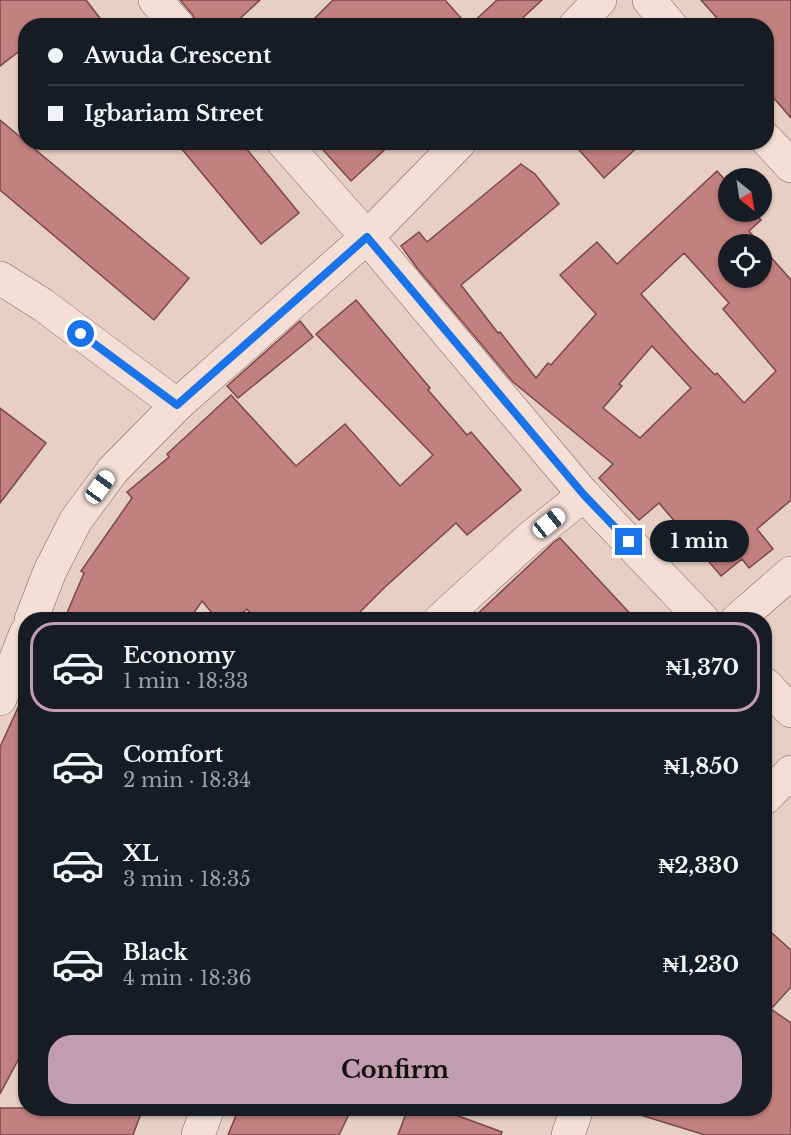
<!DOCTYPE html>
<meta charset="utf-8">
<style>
:root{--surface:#171b24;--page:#242831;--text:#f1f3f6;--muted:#9ea1a6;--line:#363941;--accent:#c19dad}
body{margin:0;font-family:"Libre Baskerville",serif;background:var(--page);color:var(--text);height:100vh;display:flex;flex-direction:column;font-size:22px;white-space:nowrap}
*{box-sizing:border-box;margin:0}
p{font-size:20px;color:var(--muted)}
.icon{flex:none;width:33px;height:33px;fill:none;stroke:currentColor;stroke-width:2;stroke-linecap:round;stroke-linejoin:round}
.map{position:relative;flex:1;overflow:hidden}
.details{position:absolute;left:18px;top:612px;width:754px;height:504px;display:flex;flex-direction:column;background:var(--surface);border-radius:24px;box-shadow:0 2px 4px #0004}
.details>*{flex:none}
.hud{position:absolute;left:18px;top:18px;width:756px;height:132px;border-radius:24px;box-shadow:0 2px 4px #0004;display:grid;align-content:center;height:132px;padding:0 30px;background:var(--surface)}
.needle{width:39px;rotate:150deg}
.fabs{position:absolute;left:718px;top:168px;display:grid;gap:12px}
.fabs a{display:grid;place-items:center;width:54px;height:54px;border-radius:50%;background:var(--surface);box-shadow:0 2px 4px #0004;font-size:30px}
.end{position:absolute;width:27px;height:27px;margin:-14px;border:8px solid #1a73e8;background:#fff;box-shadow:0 0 0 3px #fff}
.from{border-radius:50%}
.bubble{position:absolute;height:42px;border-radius:21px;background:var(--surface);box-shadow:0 2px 4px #0004;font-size:20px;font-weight:800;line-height:42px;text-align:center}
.car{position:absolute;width:18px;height:36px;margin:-18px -9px;border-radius:8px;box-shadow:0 0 4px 2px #0007;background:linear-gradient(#fff 24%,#345 0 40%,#fff 0 76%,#345 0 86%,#fff 0)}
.hud b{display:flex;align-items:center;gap:21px;height:57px;font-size:22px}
.hud b+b{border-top:2px solid var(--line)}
.hud i{width:15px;height:15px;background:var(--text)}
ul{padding:10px 0 0;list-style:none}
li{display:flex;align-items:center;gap:18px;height:90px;margin:0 12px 9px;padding:0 18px;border:3px solid transparent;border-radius:24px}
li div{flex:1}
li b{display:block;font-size:22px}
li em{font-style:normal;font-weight:800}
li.current{border-color:var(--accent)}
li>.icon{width:54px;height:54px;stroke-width:1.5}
.action{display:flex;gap:12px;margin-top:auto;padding:12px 30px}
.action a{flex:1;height:69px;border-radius:24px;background:var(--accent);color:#111;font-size:24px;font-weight:800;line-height:69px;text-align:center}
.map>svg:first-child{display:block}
.building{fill:#c1817e;stroke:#7c4745;stroke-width:1.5;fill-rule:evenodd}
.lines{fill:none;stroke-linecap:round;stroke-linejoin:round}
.minor-casing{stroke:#80625c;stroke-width:34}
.minor{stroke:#f4dfd6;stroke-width:33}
.route{stroke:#1a73e8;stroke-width:8}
</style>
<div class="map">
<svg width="791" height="1135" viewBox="0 0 791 1135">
<rect width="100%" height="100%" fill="#e8cfc4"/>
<!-- building -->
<g class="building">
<path d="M 0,0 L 86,0 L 106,26 L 26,26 L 26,46 L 0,66 Z"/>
<path d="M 180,0 L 260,0 L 232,26 L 198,26 L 192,14 Z"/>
<path d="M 333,0 L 445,0 L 468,26 L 307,26 Z"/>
<path d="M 497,0 L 542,0 L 514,26 L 469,26 Z"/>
<path d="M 701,0 L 791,0 L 791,118 L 766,89 L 766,26 L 724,26 Z"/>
<path d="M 0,120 L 189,278 L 154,320 L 0,190 Z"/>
<path d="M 176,142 L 241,142 L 299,213 L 261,244 Z"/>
<path d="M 316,142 L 393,142 L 351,181 Z"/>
<path d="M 572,142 L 643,142 L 604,178 Z"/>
<path d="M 521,164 L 535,174 L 559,204 L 461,285 L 498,333 L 500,332 L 536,378 L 548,363 L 551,365 L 596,314 L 560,275 L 597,242 L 617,264 L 717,171 L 729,184 L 729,212 L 753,212 L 761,220 L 749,231 L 760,244 L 729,244 L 729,278 L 762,278 L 762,247 L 791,280 L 791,500 L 757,529 L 773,549 L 749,568 L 742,559 L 721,576 L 659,503 L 639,520 L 599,478 L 613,464 L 513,382 L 417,268 L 401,246 L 419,232 L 427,242 ZM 684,253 L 729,303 L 723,309 L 776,371 L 744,403 L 717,373 L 715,375 L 690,349 L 641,294 ZM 652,346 L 691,388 L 640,438 L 603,408 L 622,386 L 619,384 Z"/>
<path d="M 356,300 L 430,388 L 428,390 L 467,435 L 471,432 L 521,490 L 467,535 L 456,523 L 385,587 L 352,620 L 256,620 L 247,609 L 234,620 L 218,620 L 202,601 L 189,620 L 64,620 L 84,573 L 81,571 L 132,498 L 127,492 L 169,457 L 167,454 L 231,395 L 296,466 L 345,424 L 400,486 L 433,455 L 316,334 Z"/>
<path d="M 300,321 L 313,337 L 238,398 L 227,386 Z"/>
<path d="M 0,408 L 46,443 L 0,503 Z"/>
<path d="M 560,538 L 636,620 L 471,620 L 554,542 Z"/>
<path d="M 26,690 L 26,1045 L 0,1094 L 0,747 Z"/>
<path d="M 765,927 L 791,950 L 791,987 L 771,1009 L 791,1023 L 791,1135 L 705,1135 L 637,1114 L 638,1108 L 765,1108 Z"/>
<path d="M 0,1108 L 143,1108 L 133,1135 L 0,1135 Z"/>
<path d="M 239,1108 L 352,1108 L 339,1135 L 228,1135 Z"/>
<path d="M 408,1108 L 437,1108 L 502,1132 L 501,1135 L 398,1135 Z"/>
</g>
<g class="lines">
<!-- minor casing -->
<g class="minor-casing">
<g id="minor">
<path d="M 155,0 L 178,26"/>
<path d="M 649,0 L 671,26"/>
<path d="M 575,26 L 600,0"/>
<path d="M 766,139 L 791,166"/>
<path d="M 283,142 L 367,237 L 584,495 L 703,620"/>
<path d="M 0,278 L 43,305 L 177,405"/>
<path d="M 31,620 L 50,571 L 76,520 L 113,470 L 177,405 L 367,237 L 460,142"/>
<path d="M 440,620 L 531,537 L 584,495"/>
<path d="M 737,620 L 791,573"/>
<path d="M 765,684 L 791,711"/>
<path d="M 0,699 L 26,633"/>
<path d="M 765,798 L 791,772"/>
<path d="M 198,1135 L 208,1108"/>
<path d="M 568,1135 L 577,1108"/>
</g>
</g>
<!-- minor -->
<use href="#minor" class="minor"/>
</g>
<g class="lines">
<!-- route -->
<path class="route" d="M 81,334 L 177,405 L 367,237 L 584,495 L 629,542"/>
</g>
</svg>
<div class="fabs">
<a><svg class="needle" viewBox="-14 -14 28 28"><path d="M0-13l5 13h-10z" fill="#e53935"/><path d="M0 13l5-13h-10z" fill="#9ea1a6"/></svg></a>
<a><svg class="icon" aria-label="locate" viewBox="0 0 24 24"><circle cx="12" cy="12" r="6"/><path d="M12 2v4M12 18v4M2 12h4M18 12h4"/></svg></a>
</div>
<i class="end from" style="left:81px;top:334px"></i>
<i class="end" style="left:629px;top:542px"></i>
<div class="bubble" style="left:650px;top:520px;width:99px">1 min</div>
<i class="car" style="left:100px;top:487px;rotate:36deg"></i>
<i class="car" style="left:549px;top:523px;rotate:51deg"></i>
<div class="hud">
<b><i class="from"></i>Awuda Crescent</b>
<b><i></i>Igbariam Street</b>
</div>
<section class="details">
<ul>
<li class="current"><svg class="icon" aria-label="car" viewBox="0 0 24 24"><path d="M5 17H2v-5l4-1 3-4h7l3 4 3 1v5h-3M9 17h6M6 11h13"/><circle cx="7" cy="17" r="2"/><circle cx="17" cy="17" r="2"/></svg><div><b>Economy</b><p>1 min · 18:33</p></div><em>₦1,370</em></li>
<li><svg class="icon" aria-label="car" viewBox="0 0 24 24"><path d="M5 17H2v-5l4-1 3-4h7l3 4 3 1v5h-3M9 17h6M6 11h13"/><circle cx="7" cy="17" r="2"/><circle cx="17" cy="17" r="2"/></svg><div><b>Comfort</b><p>2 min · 18:34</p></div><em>₦1,850</em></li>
<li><svg class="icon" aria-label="car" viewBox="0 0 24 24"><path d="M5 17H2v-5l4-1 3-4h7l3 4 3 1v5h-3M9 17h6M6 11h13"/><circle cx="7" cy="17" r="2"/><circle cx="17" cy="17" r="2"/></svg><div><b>XL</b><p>3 min · 18:35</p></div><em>₦2,330</em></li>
<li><svg class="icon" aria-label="car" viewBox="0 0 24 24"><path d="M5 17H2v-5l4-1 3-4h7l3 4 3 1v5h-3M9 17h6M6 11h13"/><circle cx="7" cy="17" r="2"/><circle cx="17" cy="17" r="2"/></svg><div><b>Black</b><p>4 min · 18:36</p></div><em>₦1,230</em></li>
</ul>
<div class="action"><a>Confirm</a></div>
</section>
</div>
